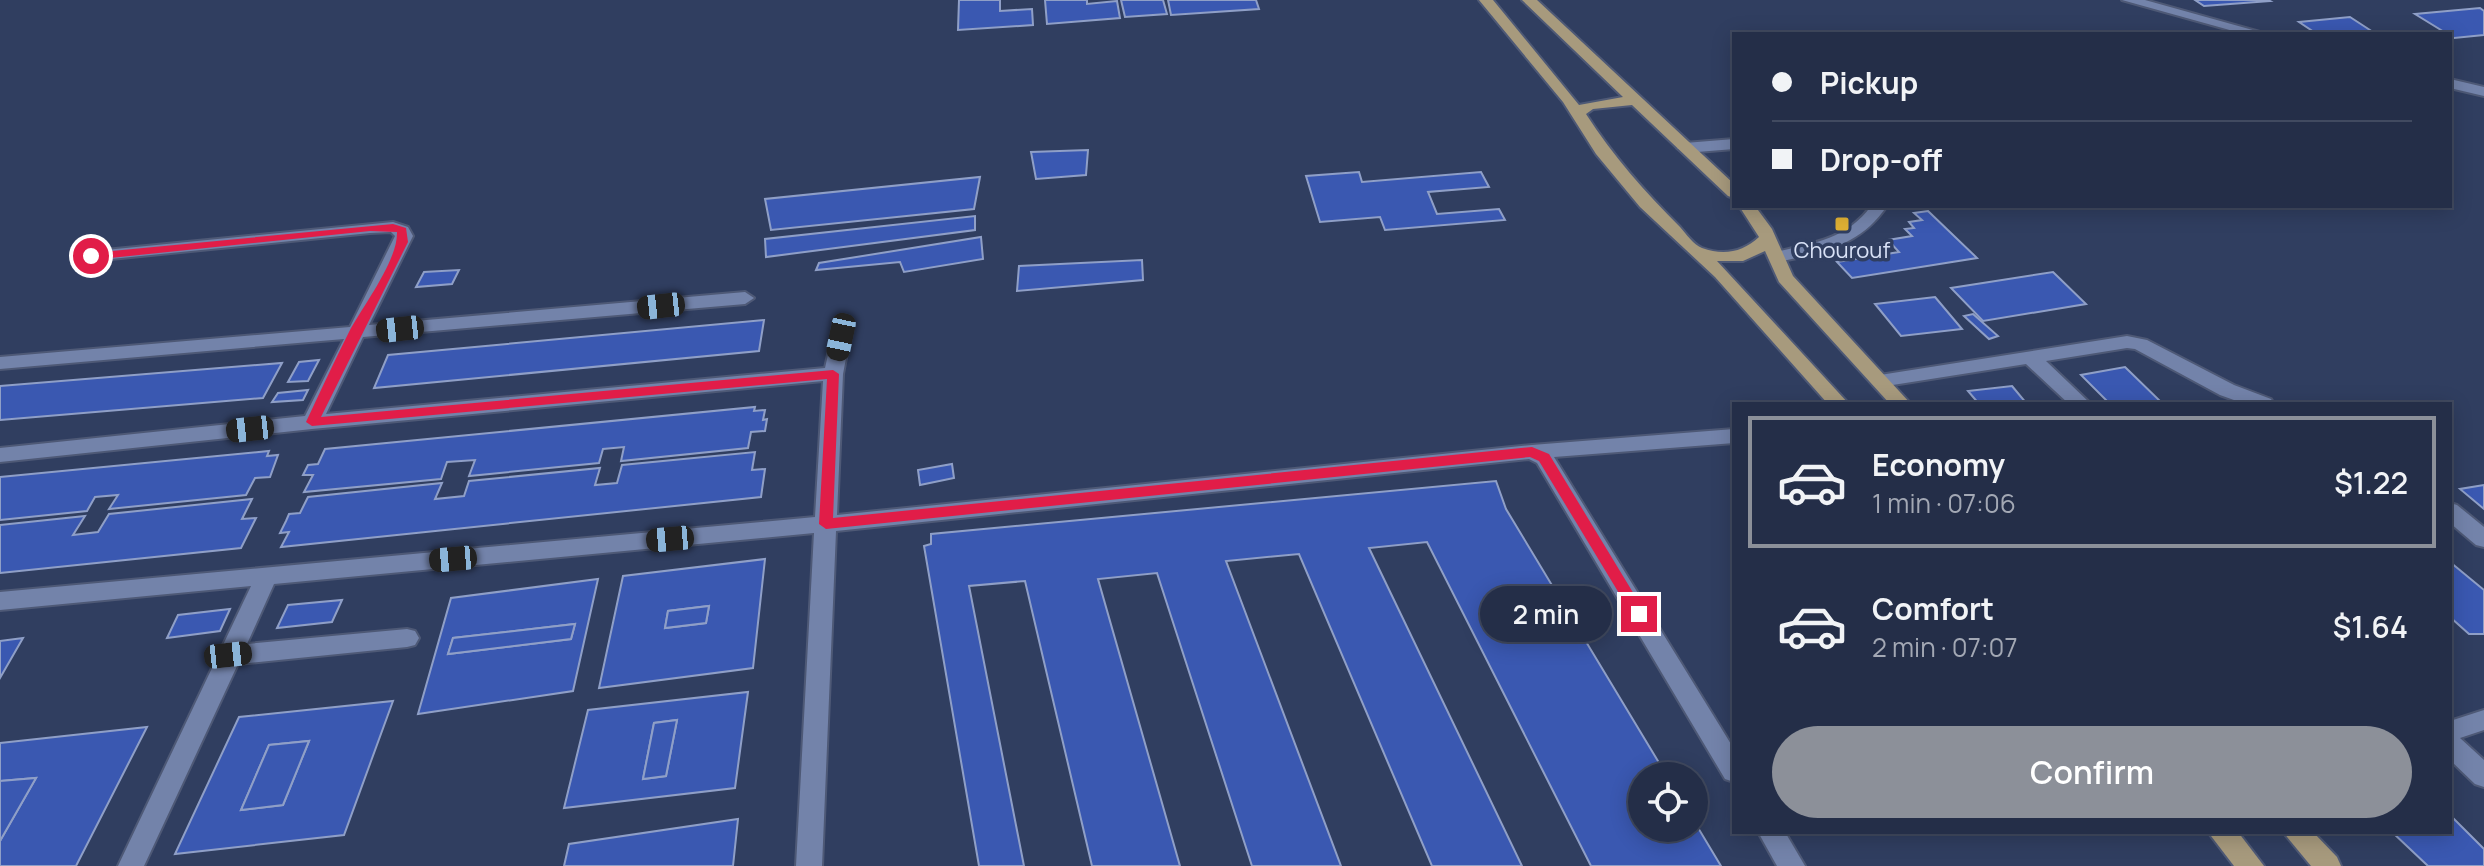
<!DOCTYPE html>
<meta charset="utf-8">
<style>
:root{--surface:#242e48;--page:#303a52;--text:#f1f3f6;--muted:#a3a8b4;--line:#414a60;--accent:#8c9099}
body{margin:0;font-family:Manrope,sans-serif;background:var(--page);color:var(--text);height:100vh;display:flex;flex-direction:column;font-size:30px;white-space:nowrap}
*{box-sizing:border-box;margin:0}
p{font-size:26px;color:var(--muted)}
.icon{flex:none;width:44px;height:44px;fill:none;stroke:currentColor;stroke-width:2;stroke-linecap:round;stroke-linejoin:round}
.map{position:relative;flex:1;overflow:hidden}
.side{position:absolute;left:1732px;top:402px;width:720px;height:432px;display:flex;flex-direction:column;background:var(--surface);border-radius:0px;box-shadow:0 4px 20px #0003,0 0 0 2px var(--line)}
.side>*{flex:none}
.guide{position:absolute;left:1732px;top:32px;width:720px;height:176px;border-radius:0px;box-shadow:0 4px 20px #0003,0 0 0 2px var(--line);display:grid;align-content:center;height:176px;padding:0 40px;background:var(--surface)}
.fabs{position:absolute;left:1628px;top:762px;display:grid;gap:16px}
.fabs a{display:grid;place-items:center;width:80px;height:80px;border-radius:50%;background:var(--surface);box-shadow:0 4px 20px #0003,0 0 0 2px var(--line);font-size:40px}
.end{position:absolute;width:36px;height:36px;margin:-18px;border:10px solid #e11d48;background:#fff;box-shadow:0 0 0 4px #fff}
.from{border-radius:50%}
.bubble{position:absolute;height:56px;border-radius:28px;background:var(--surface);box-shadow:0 4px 20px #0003,0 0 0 2px var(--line);font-size:26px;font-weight:600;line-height:56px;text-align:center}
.car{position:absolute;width:24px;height:48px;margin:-24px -12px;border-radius:10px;box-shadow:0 0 6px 2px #0007;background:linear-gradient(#222 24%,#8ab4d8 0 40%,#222 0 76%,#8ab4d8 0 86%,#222 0)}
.guide b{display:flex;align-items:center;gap:28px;height:76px;font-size:30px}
.guide b+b{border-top:2px solid var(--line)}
.guide i{width:20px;height:20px;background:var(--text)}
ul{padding:14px 0 0;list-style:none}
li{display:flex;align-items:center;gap:24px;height:132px;margin:0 16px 12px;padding:0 24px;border:4px solid transparent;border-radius:0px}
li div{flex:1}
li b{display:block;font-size:30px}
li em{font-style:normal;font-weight:600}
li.active{border-color:var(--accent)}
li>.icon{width:72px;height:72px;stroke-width:1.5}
.action{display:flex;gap:16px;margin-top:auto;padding:16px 40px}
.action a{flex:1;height:92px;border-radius:48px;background:var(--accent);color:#fff;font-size:32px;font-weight:600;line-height:92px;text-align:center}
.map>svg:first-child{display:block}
.building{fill:#3a58b1;stroke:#8f9fc7;stroke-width:2;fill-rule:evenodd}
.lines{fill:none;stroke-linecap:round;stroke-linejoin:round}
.minor-casing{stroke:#4e5976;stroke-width:4}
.major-casing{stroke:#4e5976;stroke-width:4}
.minor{fill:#7383aa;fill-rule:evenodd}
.major{fill:#a79a7d;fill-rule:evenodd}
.route{fill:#e11d48}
.poi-dot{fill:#dfb034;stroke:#303e60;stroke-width:3}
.labels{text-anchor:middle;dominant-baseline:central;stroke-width:7;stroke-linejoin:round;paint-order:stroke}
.poi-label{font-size:22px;fill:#d9e2f7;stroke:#303e60}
</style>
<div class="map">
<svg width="2484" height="866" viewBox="0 0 2484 866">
<rect width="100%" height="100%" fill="#303e60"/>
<!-- building -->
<g class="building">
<path d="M 959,0 L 1000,0 L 1000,11 L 1032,9 L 1033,25 L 958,30 Z"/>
<path d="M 1045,0 L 1087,0 L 1087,4 L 1117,1 L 1120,18 L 1047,24 Z"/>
<path d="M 1121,0 L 1163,0 L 1167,14 L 1125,17 Z"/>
<path d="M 1168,0 L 1256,0 L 1259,9 L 1171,15 Z"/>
<path d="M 2195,0 L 2268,0 L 2270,1 L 2204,6 Z"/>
<path d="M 2480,8 L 2484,11 L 2484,35 L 2454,38 L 2415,14 Z"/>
<path d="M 2350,17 L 2376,34 L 2317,34 L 2299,22 Z"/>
<path d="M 1088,150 L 1086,175 L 1036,179 L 1031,152 Z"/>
<path d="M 1359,172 L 1362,182 L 1481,172 L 1489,187 L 1428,192 L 1437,214 L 1499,209 L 1505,220 L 1385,230 L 1380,217 L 1320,222 L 1306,176 Z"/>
<path d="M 980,177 L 974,209 L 771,230 L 765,199 Z"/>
<path d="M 1928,211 L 1977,258 L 1852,278 L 1837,262 L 1899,252 L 1888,240 L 1912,236 L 1905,229 L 1914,228 L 1909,222 L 1922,220 L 1914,213 Z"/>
<path d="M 975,216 L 975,230 L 766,257 L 765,239 Z"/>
<path d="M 981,237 L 983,259 L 904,272 L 900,262 L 816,270 L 819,263 Z"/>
<path d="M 1142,260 L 1143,280 L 1017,291 L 1019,266 Z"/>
<path d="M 459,270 L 452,284 L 416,287 L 424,272 Z"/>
<path d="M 2053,272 L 2086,304 L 1983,321 L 1951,288 Z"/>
<path d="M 1935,297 L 1962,329 L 1901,336 L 1875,304 Z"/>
<path d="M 1973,314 L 1998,336 L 1989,339 L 1964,316 Z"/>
<path d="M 764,320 L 759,351 L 374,388 L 388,355 Z"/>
<path d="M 319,360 L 308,381 L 288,382 L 299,362 Z"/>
<path d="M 282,363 L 263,398 L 0,420 L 0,386 Z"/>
<path d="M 2125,367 L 2162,403 L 2110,404 L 2081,375 Z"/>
<path d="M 2012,386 L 2027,404 L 1979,404 L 1968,391 Z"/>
<path d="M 308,390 L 303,400 L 272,402 L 278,393 Z"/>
<path d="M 755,407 L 754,411 L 765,410 L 763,420 L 767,419 L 765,431 L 751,432 L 748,448 L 621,461 L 624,447 L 603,449 L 599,463 L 469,476 L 475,460 L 447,462 L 441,479 L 304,492 L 313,475 L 303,475 L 308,465 L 318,464 L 325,449 Z"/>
<path d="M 269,451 L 267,456 L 278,455 L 270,477 L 255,478 L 246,495 L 109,509 L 118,495 L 95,497 L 87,511 L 0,520 L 0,477 Z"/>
<path d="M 755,452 L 752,470 L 765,469 L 761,497 L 281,547 L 289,532 L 280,533 L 286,521 L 289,514 L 300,513 L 308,497 L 442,483 L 435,499 L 464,496 L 469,481 L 600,468 L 595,485 L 617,483 L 622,465 Z"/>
<path d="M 952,464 L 954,478 L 920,485 L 918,470 Z"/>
<path d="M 1496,481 L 1506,509 L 1667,776 L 1642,776 L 1642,828 L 1694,828 L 1694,821 L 1721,866 L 1591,866 L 1427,542 L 1369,548 L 1522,866 L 1432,866 L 1299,554 L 1226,561 L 1341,866 L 1252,866 L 1157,573 L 1098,579 L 1180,866 L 1092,866 L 1025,581 L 969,586 L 1024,866 L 979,866 L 924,546 L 931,544 L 931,534 Z"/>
<path d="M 2484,485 L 2484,509 L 2460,489 Z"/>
<path d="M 252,499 L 242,519 L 256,518 L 241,548 L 0,573 L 0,525 L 85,516 L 73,535 L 98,532 L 109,514 Z"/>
<path d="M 765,559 L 753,668 L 599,688 L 623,576 ZM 709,606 L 706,623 L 665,628 L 668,611 Z"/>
<path d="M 2450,562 L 2484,590 L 2484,634 L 2469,634 L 2450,617 Z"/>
<path d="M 598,579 L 573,691 L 418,714 L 451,598 ZM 575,624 L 571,639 L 448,654 L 453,638 Z"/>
<path d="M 342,600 L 332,622 L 277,628 L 288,605 Z"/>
<path d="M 709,606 L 706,623 L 665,628 L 668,611 Z"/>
<path d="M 230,609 L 220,631 L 167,638 L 178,615 Z"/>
<path d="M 575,624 L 571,639 L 448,654 L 453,638 Z"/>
<path d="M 23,638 L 0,678 L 0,641 Z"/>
<path d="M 748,692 L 735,788 L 564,808 L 588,710 ZM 677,720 L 666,776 L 643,779 L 654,723 Z"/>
<path d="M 393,701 L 344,835 L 175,854 L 239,717 ZM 309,741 L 283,805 L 241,810 L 269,745 Z"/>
<path d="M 677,720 L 666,776 L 643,779 L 654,723 Z"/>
<path d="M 147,727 L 76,866 L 0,866 L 0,841 L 36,778 L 0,781 L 0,743 Z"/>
<path d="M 309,741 L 283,805 L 241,810 L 269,745 Z"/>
<path d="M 36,778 L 0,841 L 0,781 Z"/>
<path d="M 2450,815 L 2484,849 L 2484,866 L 2428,866 L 2392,832 L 2450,832 Z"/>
<path d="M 738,819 L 733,866 L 564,866 L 569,844 Z"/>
</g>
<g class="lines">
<!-- minor casing -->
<g class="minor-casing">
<g id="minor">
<path d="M 2122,0 L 2145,0 L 2267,34 L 2244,34 Z"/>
<path d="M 2450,79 L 2484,87 L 2484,96 L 2450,88 Z"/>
<path d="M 1734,139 L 1734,149 L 1685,153 L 1677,148 L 1685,143 Z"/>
<path d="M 1871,206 L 1887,206 C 1860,246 1822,253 1777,262 L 1768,257 L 1771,253 C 1809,244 1847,240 1871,206 Z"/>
<path d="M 393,222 L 408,227 L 413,236 L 369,325 L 745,292 L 754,298 L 745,304 L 363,337 L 326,414 L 825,368 L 832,337 L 841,331 L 850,337 L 843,374 L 837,515 L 1532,445 L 1734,429 L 1734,443 L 1554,457 L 1734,749 L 1734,782 L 1725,779 L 1537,463 L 1529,459 L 836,531 L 822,866 L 796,866 L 814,533 L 274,584 L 247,644 L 407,629 L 415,631 L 419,638 L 415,645 L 407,647 L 238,664 L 144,866 L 118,866 L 251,586 L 0,610 L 0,592 L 815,517 L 823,381 L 312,429 L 0,462 L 0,448 L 305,416 L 344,339 L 0,369 L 0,357 L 350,327 L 395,236 L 391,232 L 370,233 L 91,261 L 85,260 L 82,256 L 85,252 Z"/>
<path d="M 2127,336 L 2147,340 L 2234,385 L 2271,399 L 2274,404 L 2245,404 L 2220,395 L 2135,349 L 2127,348 L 2046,361 L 2091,404 L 2069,404 L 2026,364 L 1880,387 L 1870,381 L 1880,375 Z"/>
<path d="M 2450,503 L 2457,505 L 2484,527 L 2484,547 L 2476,545 L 2450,523 Z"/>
<path d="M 2484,710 L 2484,730 L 2460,738 L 2484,760 L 2484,787 L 2475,784 L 2450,760 L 2450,721 Z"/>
<path d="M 1758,832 L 1785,832 L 1805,866 L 1777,866 Z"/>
</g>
</g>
<!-- major casing -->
<g class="major-casing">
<g id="major">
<path d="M 1479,0 L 1493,0 L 1579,105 L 1623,97 L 1522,0 L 1537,0 L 1734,184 L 1734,198 L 1728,196 L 1632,105 L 1593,109 L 1586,114 C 1613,156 1645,192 1680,227 C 1686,234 1694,245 1702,248 C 1724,256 1743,252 1759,237 L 1739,206 L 1755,206 L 1772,229 L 1793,276 L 1911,404 L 1890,404 L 1779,282 L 1765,251 L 1743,261 L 1717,261 L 1849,404 L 1828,404 L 1715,277 L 1640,207 L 1596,154 L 1563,102 Z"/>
<path d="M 2208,832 L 2238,832 L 2264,866 L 2234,866 Z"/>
<path d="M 2283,832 L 2313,832 L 2337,857 L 2341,866 L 2311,866 Z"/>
</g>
</g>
<!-- minor -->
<use href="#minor" class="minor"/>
<!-- major -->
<use href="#major" class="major"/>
</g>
<!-- route -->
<path class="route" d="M 393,224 L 406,228 L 408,242 L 321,417 L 833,370 L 839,374 L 833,518 L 1532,447 L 1549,454 L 1646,614 L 1639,620 L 1634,618 L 1539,461 L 1530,457 L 826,529 L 819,524 L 827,379 L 312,426 L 306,422 C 320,392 334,362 349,332 C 362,307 398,261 397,232 L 370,231 L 91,260 L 85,256 L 91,253 Z"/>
<!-- markers -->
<rect class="poi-dot" x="1834" y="216" width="16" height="16" rx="4"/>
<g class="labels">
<!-- poi labels -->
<g class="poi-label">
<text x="1842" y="250">Chourouf</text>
</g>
</g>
</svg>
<div class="fabs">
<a><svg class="icon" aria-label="locate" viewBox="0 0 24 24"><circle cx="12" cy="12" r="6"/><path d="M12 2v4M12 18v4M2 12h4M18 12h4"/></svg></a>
</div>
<i class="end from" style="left:91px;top:256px"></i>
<i class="end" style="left:1639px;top:614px"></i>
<div class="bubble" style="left:1480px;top:586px;width:132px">2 min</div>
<i class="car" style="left:661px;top:306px;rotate:264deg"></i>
<i class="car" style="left:400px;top:329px;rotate:264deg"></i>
<i class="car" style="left:841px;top:337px;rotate:192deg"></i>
<i class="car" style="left:250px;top:429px;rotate:264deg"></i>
<i class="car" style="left:670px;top:539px;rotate:265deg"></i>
<i class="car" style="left:453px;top:559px;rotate:265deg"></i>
<i class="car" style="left:228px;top:655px;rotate:84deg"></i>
<div class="guide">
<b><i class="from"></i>Pickup</b>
<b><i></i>Drop-off</b>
</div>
<section class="side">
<ul>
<li class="active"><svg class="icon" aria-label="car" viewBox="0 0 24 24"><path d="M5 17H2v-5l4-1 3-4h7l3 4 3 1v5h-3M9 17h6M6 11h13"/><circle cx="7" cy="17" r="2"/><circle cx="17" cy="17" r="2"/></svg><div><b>Economy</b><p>1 min · 07:06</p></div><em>$1.22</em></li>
<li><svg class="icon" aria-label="car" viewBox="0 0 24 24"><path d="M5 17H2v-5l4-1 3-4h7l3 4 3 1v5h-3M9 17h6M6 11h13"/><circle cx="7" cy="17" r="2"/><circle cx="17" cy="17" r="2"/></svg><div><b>Comfort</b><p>2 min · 07:07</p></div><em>$1.64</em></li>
</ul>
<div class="action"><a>Confirm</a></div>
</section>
</div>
